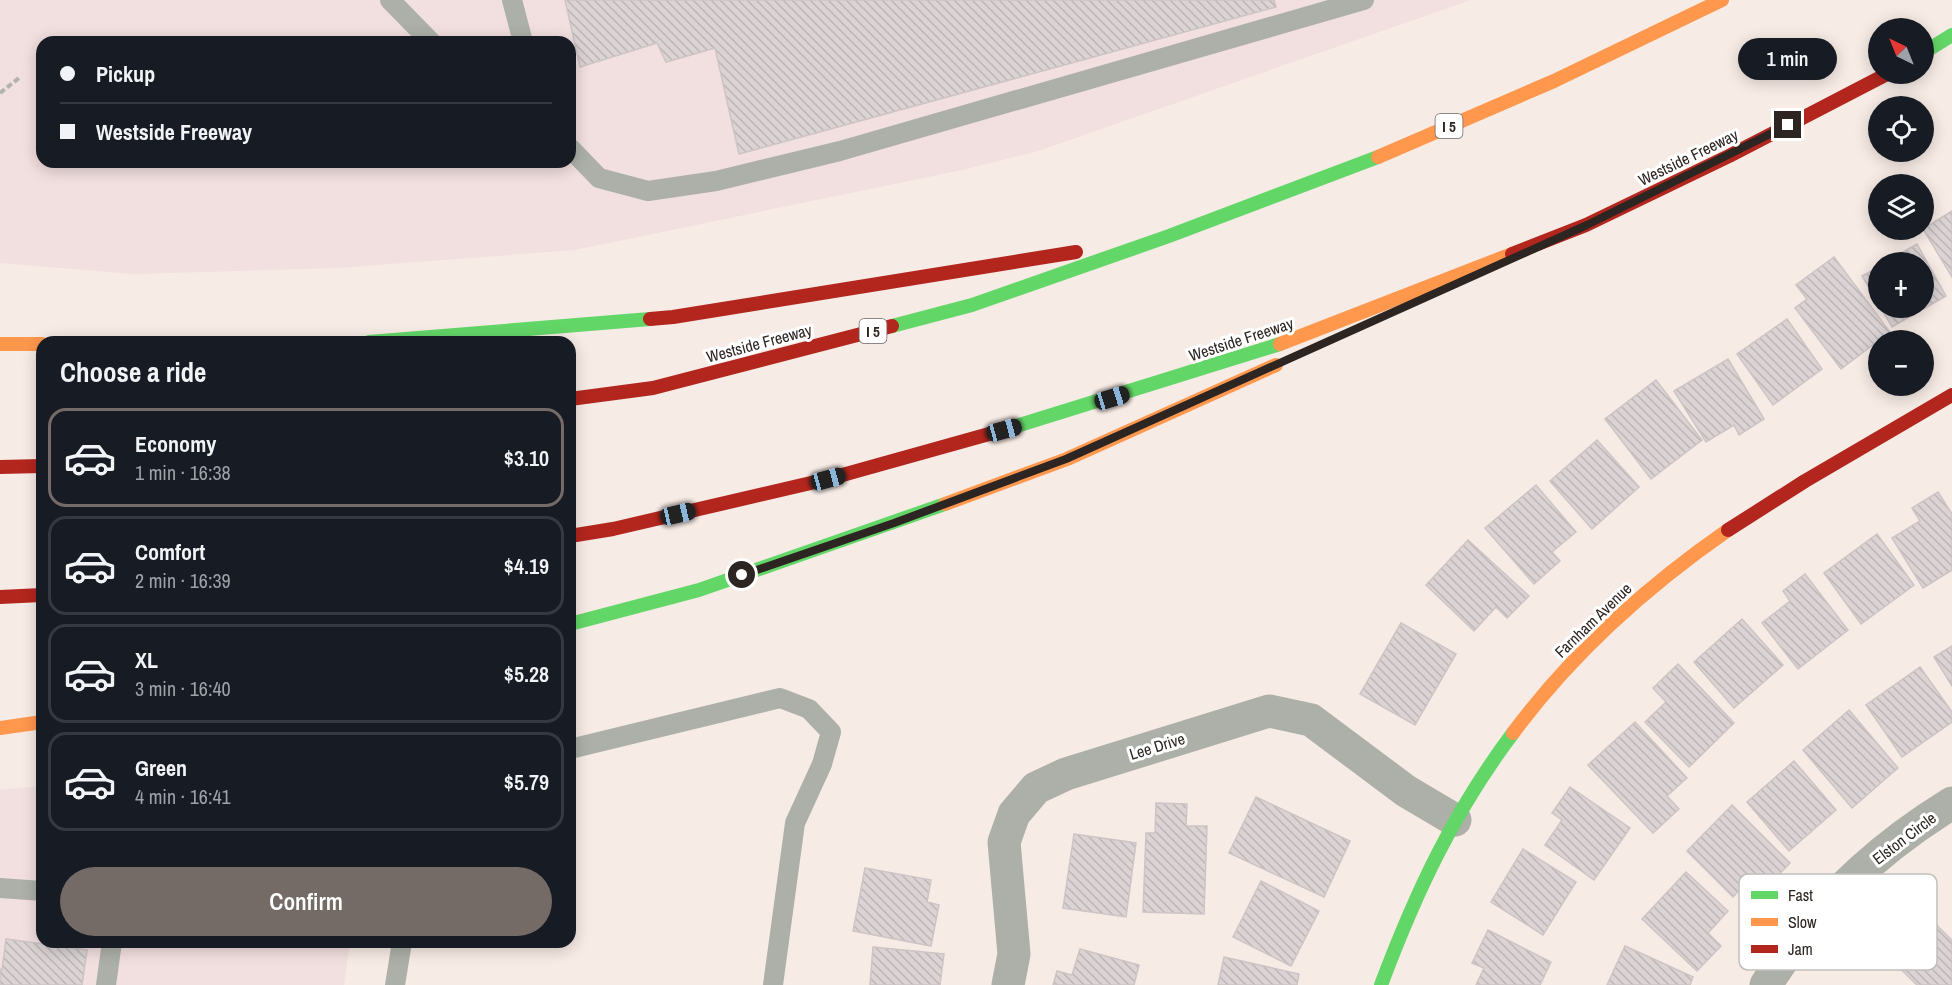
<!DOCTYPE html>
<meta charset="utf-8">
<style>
:root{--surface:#171b24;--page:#242831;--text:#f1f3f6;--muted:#9ea1a6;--line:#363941;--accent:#746a66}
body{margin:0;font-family:"Archivo Narrow",sans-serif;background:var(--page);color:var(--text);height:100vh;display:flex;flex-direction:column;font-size:22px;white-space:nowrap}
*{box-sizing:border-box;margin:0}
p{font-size:20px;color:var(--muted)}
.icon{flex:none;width:33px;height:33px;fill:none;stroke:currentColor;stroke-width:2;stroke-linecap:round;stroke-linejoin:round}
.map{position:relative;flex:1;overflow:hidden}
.drawer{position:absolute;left:36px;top:336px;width:540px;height:612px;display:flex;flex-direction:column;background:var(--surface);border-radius:18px;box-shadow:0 3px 15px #0003}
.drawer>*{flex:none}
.top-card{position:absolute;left:36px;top:36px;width:540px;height:132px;border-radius:18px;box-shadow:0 3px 15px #0003;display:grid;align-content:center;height:132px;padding:0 24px;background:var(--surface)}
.needle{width:39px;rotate:317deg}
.fabs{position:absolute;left:1868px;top:18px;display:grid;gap:12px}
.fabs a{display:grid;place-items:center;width:66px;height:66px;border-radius:50%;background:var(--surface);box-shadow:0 3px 15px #0003;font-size:30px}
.end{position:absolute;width:27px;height:27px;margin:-14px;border:8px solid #2d2521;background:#fff;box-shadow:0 0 0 3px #fff}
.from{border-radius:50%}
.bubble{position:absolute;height:42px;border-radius:21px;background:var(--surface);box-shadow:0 3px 15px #0003;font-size:20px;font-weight:600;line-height:42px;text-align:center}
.car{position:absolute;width:18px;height:36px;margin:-18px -9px;border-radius:8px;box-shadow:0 0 4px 2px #0007;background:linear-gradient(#222 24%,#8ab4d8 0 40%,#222 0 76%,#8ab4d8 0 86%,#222 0)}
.top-card b{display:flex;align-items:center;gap:21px;height:57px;font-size:22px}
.top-card b+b{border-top:2px solid var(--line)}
.top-card i{width:15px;height:15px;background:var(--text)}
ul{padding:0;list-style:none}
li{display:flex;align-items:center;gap:18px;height:99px;margin:0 12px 9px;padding:0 12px;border:3px solid var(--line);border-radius:18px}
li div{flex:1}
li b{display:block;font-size:22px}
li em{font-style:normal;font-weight:600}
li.active{border-color:var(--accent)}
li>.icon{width:54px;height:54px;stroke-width:1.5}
h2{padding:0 24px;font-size:27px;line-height:72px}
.primary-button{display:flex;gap:12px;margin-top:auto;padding:12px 24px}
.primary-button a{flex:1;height:69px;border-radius:36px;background:var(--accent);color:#fff;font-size:24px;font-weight:600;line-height:69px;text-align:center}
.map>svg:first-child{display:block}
.commercial{fill:#f2dfdf;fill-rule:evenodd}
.building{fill:url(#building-back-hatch);stroke:#cdc4c5;stroke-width:1.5}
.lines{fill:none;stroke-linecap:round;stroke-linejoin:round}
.path{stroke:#b3b2ab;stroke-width:4;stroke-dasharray:6 3;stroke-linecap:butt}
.lane{stroke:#acb0a9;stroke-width:20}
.street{stroke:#acb0a9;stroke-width:33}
.fast{stroke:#63d668;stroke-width:14}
.slow{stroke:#ff974d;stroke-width:14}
.jam{stroke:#b3261e;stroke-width:14}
.route{stroke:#2d2521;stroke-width:8}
.labels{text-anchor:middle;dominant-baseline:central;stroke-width:6;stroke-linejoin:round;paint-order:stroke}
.shield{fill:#fff;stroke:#6c6664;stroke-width:1.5}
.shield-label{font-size:15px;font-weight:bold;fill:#2d2521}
.street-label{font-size:16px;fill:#2d2521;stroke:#fff}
.key{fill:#fff;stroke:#c0bebc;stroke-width:1.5}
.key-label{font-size:16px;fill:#2d2521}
</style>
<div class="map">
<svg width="1952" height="985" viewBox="0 0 1952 985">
<defs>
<pattern id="building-back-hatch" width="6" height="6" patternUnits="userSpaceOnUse" patternTransform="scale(1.5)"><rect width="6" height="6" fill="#dcd4d4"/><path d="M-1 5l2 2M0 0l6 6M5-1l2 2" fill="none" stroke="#bdb6b6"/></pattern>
</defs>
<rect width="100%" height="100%" fill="#f7ebe5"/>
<!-- commercial -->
<g class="commercial">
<path d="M 0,0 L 1471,0 L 1038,151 L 962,170 L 575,250 L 337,268 L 133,274 L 0,263 ZM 42,42 L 570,42 L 570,162 L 42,162 Z"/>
<path d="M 42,786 L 42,942 L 350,942 L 344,985 L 0,985 L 0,790 Z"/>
</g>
<!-- building -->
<g class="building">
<path d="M 565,0 L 1274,0 L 1276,7 L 739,154 L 715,48 L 666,62 L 657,43 L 580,67 Z"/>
<path d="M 1952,211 L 1952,277 L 1923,229 Z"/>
<path d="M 1917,244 L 1946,296 L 1892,327 L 1881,308 L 1923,308 L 1923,262 L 1885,262 Z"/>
<path d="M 1834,257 L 1890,332 L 1841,369 L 1795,308 L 1807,299 L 1796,285 Z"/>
<path d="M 1878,267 L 1878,303 L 1862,276 Z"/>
<path d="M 1787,319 L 1822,369 L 1773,405 L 1737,354 Z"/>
<path d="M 1728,359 L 1764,419 L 1739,435 L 1734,425 L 1706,442 L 1674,391 Z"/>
<path d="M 1656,380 L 1702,440 L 1651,479 L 1605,419 Z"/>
<path d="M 1597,440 L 1639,487 L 1592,529 L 1550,481 Z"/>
<path d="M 1536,485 L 1576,532 L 1552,552 L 1560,561 L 1534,584 L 1485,528 Z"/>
<path d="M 1938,492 L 1952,514 L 1952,570 L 1923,588 L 1892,538 L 1920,521 L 1912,508 Z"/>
<path d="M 1877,534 L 1914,585 L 1861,624 L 1824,573 Z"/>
<path d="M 1468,540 L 1529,596 L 1507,618 L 1496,607 L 1474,631 L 1426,585 Z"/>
<path d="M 1805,574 L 1848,630 L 1798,669 L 1762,623 L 1790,601 L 1783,591 Z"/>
<path d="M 1742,619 L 1783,665 L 1734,708 L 1694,662 Z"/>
<path d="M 1401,623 L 1456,654 L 1415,725 L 1360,694 Z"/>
<path d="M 1952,646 L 1952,686 L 1934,657 Z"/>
<path d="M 1678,664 L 1734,723 L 1689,767 L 1645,722 L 1666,702 L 1653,688 Z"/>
<path d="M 1920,667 L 1952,712 L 1952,722 L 1902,757 L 1866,705 Z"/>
<path d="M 1849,710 L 1898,768 L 1852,808 L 1803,750 Z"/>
<path d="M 1635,722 L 1687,778 L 1667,796 L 1679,809 L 1653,833 L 1588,765 Z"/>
<path d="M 1794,761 L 1836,810 L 1789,851 L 1747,802 Z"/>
<path d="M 1570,787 L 1630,828 L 1594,880 L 1545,845 L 1562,820 L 1552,813 Z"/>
<path d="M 1256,797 L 1350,841 L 1324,897 L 1229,853 Z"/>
<path d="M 1156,803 L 1187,804 L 1186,826 L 1207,826 L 1204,914 L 1143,912 L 1146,833 L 1155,833 Z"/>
<path d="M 1732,805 L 1790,863 L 1767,887 L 1755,874 L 1733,897 L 1687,851 Z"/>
<path d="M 1074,834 L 1136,843 L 1126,917 L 1063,908 Z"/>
<path d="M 1523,849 L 1576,882 L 1543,935 L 1491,902 Z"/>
<path d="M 865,868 L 931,880 L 927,902 L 939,905 L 931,946 L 853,931 Z"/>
<path d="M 1686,872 L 1728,911 L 1708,933 L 1721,946 L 1697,971 L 1642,919 Z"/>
<path d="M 1261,881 L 1319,911 L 1291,966 L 1233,937 Z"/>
<path d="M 1918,907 L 1952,940 L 1952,985 L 1917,985 L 1878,947 Z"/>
<path d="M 1488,930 L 1551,962 L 1540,985 L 1476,985 L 1484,968 L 1472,963 Z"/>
<path d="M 6,939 L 87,950 L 82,985 L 0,985 L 0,969 L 2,970 Z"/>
<path d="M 1625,946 L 1693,977 L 1690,985 L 1607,985 Z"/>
<path d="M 873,947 L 944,954 L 940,985 L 870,985 Z"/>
<path d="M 1080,949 L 1139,965 L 1134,985 L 1053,985 L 1057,971 L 1072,975 Z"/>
<path d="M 1224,957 L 1299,974 L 1297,985 L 1218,985 Z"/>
</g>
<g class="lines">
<!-- path -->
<path class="path" d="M 0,93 L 19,78"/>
<!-- lane -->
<g class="lane">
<path d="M 390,0 L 431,42"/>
<path d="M 512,0 L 523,42"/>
<path d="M 570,148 L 599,178 L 648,191 L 716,181 L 840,151 L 1364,0"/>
<path d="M 570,749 L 780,698 L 809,709 L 831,732 L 822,764 L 795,823 L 773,985"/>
<path d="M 0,888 L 42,891"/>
<path d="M 106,985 L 112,942"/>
<path d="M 395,985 L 402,942"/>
</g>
<!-- street -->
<g class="street">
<path d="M 1008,985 L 1014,954 L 1004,842 L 1014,814 L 1036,788 L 1066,774 L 1269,711 L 1311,720 L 1406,791 L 1455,820"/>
<path d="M 1766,985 C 1812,910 1877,849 1952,803"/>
</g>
<!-- fast -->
<g class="fast">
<path d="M 1923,53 L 1952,35"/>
<path d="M 892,326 L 972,305 L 1169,236 L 1378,157"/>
<path d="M 369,342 L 650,319"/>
<path d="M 1007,429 L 1280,344"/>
<path d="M 570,624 L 699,590 L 945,504"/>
<path d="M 1381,985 C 1416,892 1453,813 1513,733"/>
</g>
<!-- slow -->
<g class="slow">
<path d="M 1378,157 L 1554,81 L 1722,0"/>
<path d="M 0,344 L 42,344"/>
<path d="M 1280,344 L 1512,254"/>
<path d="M 945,504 L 1067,459 L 1276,365"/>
<path d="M 0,728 L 42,722"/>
<path d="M 1513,733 C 1573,652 1646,587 1728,530"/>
</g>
<!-- jam -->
<g class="jam">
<path d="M 1512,254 L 1586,225 L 1729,156 L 1887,74"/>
<path d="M 650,319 L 673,317 L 1076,252"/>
<path d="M 570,399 L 653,388 L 892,326"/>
<path d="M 0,467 L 42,466"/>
<path d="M 1728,530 L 1805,481 L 1952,395"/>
<path d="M 570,536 L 613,529 L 828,479 L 1007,429"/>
<path d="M 0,597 L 42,595"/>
</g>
</g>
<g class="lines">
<!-- route -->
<path class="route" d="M 742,575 L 894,523 L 1066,459 L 1587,225 L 1788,125"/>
</g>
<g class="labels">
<!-- shield labels -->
<g class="shield">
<rect x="1435.5" y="114" width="27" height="24" rx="4.5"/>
<rect x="859.5" y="319" width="27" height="24" rx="4.5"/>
</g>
<g class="shield-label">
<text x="1449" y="126">I 5</text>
<text x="873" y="331">I 5</text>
</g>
<!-- street labels -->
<g class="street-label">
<text transform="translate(1688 157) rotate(-26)">Westside Freeway</text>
<text transform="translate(1241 339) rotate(-18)">Westside Freeway</text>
<text transform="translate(759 343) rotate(-15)">Westside Freeway</text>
<text transform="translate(1593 620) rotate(-44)">Farnham Avenue</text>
<text transform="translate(1157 746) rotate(-17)">Lee Drive</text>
<text transform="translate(1904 838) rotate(-37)">Elston Circle</text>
</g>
</g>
<!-- legend -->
<rect x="1739" y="874" width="198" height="96" rx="9" class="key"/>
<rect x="1751" y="891" width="27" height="8" fill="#63d668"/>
<rect x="1751" y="918" width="27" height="8" fill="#ff974d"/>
<rect x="1751" y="945" width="27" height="8" fill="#b3261e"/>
<g class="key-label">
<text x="1788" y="901">Fast</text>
<text x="1788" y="928">Slow</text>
<text x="1788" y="955">Jam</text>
</g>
</svg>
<div class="fabs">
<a><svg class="needle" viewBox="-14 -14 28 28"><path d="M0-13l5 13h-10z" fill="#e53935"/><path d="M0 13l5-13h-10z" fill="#9ea1a6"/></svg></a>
<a><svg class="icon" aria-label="locate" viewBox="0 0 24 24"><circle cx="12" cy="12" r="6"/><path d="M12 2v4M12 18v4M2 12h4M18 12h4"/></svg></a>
<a><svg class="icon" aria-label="layers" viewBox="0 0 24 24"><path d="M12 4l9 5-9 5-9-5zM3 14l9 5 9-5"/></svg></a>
<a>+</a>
<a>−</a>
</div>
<i class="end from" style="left:742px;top:575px"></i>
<i class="end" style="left:1788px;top:125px"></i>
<div class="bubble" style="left:1738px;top:38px;width:99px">1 min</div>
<i class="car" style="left:1112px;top:398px;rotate:73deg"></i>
<i class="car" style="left:1004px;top:430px;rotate:75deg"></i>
<i class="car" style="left:828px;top:479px;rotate:75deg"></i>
<i class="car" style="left:678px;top:514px;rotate:77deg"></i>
<div class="top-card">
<b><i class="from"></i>Pickup</b>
<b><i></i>Westside Freeway</b>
</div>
<section class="drawer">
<h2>Choose a ride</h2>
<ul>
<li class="active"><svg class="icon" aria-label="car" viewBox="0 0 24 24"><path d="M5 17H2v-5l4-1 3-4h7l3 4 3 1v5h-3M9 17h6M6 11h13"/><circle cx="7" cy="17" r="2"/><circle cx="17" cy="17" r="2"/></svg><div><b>Economy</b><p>1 min · 16:38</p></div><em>$3.10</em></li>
<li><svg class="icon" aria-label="car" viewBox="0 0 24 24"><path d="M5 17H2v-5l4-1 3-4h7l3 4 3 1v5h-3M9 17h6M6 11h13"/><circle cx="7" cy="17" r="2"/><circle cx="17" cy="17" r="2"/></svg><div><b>Comfort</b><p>2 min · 16:39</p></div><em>$4.19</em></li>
<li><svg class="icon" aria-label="car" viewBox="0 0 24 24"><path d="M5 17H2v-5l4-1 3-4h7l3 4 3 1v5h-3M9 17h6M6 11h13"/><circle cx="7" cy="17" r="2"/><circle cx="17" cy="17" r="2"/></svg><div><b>XL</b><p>3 min · 16:40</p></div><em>$5.28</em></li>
<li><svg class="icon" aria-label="car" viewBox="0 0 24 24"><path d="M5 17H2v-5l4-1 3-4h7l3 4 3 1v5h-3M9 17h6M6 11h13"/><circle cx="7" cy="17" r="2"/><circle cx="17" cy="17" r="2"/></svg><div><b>Green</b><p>4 min · 16:41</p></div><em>$5.79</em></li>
</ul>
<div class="primary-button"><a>Confirm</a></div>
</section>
</div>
